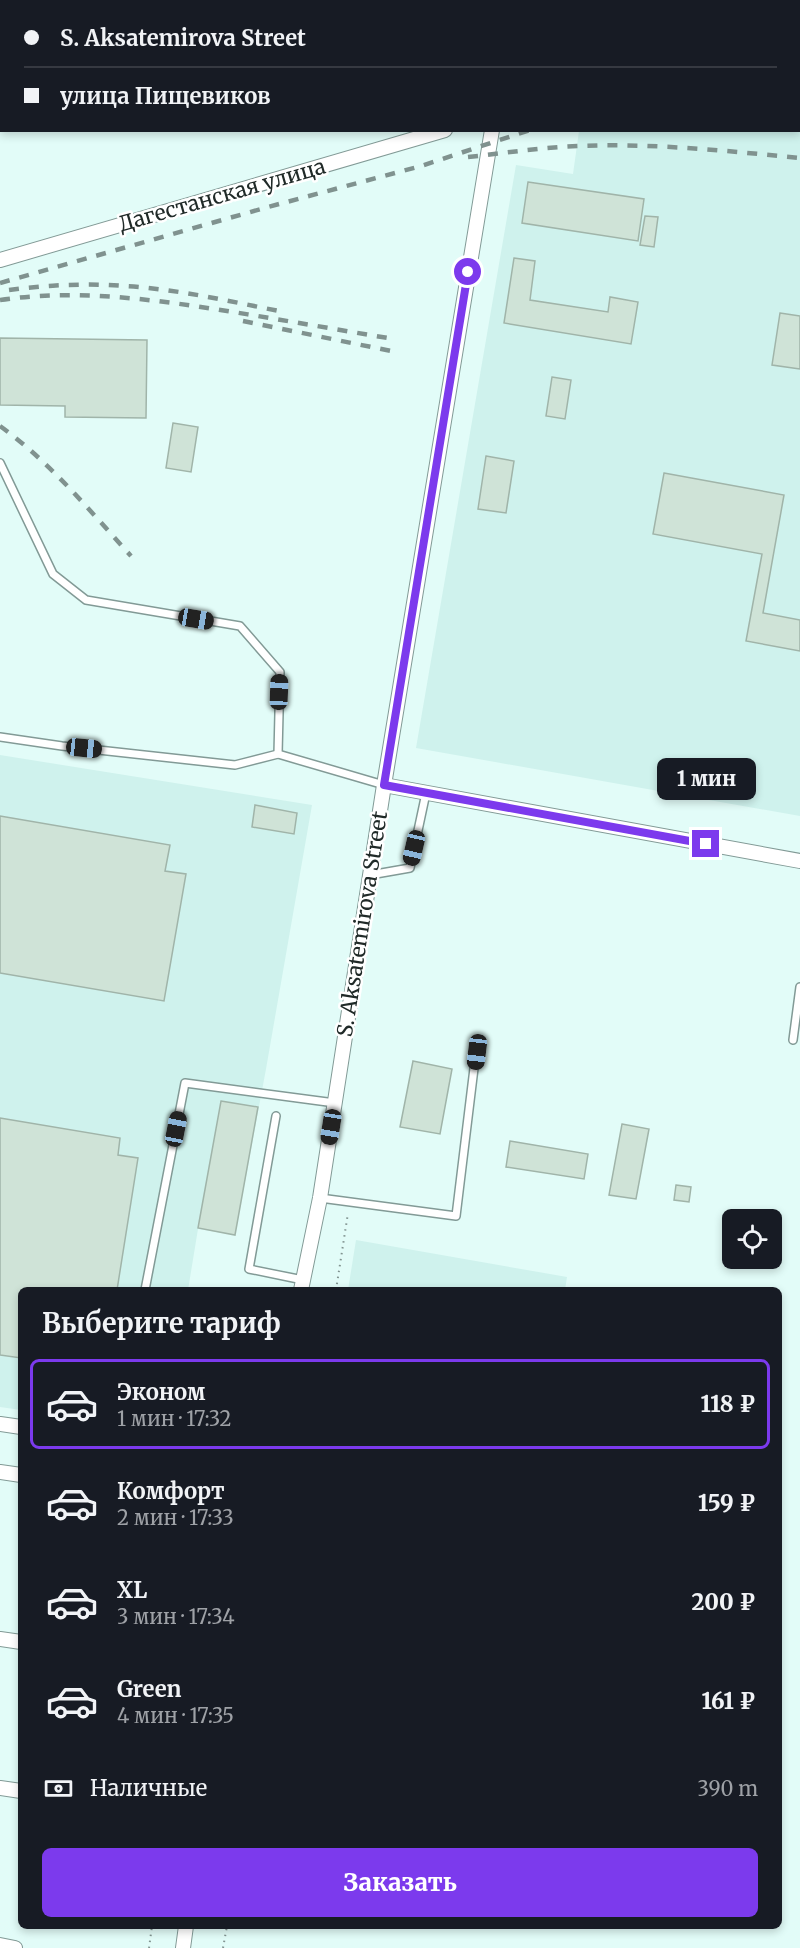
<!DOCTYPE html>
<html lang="ru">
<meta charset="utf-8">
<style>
:root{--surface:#171b24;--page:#242831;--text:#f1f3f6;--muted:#9ea1a6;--line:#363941;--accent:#7c3aed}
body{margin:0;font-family:Merriweather,serif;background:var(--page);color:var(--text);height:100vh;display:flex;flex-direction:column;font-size:22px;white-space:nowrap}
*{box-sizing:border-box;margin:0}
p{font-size:20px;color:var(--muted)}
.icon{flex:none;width:33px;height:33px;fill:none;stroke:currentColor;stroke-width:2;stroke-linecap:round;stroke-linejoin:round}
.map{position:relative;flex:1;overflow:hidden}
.details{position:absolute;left:18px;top:1287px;width:764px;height:642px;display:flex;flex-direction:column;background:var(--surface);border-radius:9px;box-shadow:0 3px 9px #0003}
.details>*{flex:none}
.banner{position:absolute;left:0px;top:0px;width:801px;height:132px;box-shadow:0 3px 9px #0003;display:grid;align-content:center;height:132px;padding:0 24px;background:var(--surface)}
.tools{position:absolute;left:722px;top:1209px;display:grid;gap:12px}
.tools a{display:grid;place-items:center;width:60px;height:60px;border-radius:9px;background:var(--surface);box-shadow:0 3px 9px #0003;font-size:30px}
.end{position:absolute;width:27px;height:27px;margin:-14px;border:8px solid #7c3aed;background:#fff;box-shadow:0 0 0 3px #fff}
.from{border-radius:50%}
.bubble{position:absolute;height:42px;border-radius:9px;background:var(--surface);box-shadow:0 3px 9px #0003;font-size:20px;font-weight:800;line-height:42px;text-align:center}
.car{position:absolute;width:18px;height:36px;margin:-18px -9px;border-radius:8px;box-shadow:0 0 4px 2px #0007;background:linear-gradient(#222 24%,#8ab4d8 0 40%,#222 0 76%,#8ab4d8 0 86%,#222 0)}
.banner b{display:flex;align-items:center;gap:21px;height:57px;font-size:22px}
.banner b+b{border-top:2px solid var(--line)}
.banner i{width:15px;height:15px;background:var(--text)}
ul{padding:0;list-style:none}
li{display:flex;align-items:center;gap:18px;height:90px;margin:0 12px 9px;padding:0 12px;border:3px solid transparent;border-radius:9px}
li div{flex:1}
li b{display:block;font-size:22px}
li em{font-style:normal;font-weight:800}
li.selected{border-color:var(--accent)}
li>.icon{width:54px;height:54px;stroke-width:1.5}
h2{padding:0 24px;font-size:27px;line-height:72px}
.pay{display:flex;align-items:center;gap:15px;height:66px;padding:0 24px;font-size:22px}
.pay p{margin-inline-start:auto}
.primary-button{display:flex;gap:12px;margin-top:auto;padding:12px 24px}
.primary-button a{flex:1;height:69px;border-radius:9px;background:var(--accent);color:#fff;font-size:24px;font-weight:800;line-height:69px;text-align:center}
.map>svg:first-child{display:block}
.built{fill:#cff2ed}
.building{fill:#cfe3d7;stroke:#a0b4a9;stroke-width:1.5}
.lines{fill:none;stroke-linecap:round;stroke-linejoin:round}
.service-casing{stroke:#829a96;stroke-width:10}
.minor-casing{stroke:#829a96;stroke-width:16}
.path{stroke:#819390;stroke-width:2;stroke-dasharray:1.5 4.5;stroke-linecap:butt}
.service{stroke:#fff;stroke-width:7}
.minor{stroke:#fff;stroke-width:14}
.rail{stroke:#80928f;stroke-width:4.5;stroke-dasharray:10 10;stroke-linecap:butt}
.route{stroke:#7c3aed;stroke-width:8}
.labels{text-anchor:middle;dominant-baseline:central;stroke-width:5;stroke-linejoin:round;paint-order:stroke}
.street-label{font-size:21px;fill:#202a28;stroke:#fff}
</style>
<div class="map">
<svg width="800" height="1948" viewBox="0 0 800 1948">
<rect width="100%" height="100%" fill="#e2fcf8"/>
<!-- built -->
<g class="built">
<path d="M 592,0 L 800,0 L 800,816 L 416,748 L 516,165 L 573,174 L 579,131 L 800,130 L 800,2 L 592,1 Z"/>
<path d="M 0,755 L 312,805 L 266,1069 L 235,1235 L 198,1229 L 188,1290 L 21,1290 L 21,1410 L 0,1407 Z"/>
<path d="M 356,1240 L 567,1277 L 565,1290 L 348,1290 Z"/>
</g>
<!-- building -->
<g class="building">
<path d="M 528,182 L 644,199 L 638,241 L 522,223 Z"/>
<path d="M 645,216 L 658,217 L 654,247 L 640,245 Z"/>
<path d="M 514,258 L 535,261 L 530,300 L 608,312 L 610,297 L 638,302 L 631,344 L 504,323 Z"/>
<path d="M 780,313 L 800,316 L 800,369 L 772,365 Z"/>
<path d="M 0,338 L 147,340 L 146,418 L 65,417 L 65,406 L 0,405 Z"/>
<path d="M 552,377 L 571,380 L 565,419 L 546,416 Z"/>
<path d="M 173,423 L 198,427 L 191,472 L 166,468 Z"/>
<path d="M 486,456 L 514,461 L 506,513 L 478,509 Z"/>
<path d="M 664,473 L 784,495 L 763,613 L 800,620 L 800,651 L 746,641 L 762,554 L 653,534 Z"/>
<path d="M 255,805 L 297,813 L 294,834 L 252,827 Z"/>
<path d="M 0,816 L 170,845 L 165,871 L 186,874 L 164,1001 L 0,973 Z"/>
<path d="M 413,1061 L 452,1069 L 440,1134 L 400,1127 Z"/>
<path d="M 221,1101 L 258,1107 L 235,1235 L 198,1228 Z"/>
<path d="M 0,1118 L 120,1138 L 118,1155 L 138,1158 L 117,1290 L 21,1290 L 21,1358 L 0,1355 Z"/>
<path d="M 622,1124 L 649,1129 L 636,1199 L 609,1195 Z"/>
<path d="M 510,1141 L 588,1154 L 584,1179 L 506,1167 Z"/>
<path d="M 676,1185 L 691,1187 L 689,1202 L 674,1200 Z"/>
</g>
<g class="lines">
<!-- service casing -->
<g class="service-casing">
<g id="service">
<path d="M 0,463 L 53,574 L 86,600 L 240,626 L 280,672 L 278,754"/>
<path d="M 0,737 L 62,746 L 235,765 L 278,754 L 384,785"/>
<path d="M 370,875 L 410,868 L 426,793"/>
<path d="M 793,1040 L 800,987"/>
<path d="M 276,1116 L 249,1269 L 303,1280"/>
<path d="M 320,1198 L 456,1216 L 476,1052"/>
<path d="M 145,1290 L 185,1083 L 335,1103"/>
</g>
</g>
<!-- minor casing -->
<g class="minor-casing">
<g id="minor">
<path d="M 515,2 L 515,0"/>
<path d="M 0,260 L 445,130"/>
<path d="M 384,785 L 800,861"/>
<path d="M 301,1290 L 320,1198 L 384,785 L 492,130"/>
<path d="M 0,1424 L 21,1427"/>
<path d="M 0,1472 L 21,1475"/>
<path d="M 0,1639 L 21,1642"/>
<path d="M 0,1788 L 21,1791"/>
<path d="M 0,1945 L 15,1948"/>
<path d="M 183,1948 L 186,1926"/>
</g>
</g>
<!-- path -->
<g class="path">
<path d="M 336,1290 L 348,1213"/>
<path d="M 149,1948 L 152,1926"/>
<path d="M 223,1948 L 227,1926"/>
</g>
<!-- service -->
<use href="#service" class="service"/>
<!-- minor -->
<use href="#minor" class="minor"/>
<!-- rail -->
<g class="rail">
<path d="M 782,2 L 783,0"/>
<path d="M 468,157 C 506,153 543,147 581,146 C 654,143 728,151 800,158"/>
<path d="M 0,283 L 268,207 L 421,166 L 530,130"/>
<path d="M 9,290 C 47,285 86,283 124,286 C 177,289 228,301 279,311"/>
<path d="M 0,300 C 77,289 151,299 227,311 C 283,320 339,330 394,339"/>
<path d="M 243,321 L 391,351"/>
<path d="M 0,426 C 50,462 90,511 131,556"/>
</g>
</g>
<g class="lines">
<!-- route -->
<path class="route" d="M 468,272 L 384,785 L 706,844"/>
</g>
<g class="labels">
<!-- street labels -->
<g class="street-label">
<text transform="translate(222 195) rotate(-16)">Дагестанская улица</text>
<text transform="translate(362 924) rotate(-81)">S. Aksatemirova Street</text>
</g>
</g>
</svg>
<div class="tools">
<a><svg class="icon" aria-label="locate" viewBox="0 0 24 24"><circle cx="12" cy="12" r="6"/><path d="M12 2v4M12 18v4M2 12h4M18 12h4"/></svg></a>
</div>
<i class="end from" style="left:468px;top:272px"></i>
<i class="end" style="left:706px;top:844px"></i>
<div class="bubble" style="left:657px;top:758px;width:99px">1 мин</div>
<i class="car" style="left:196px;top:619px;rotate:100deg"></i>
<i class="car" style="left:279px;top:692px;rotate:2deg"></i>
<i class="car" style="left:84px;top:748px;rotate:96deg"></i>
<i class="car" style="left:414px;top:848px;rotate:193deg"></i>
<i class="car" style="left:477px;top:1052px;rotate:187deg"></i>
<i class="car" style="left:331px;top:1127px;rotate:189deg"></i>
<i class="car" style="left:176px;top:1129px;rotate:11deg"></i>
<div class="banner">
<b><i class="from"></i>S. Aksatemirova Street</b>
<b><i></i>улица Пищевиков</b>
</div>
<section class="details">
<h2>Выберите тариф</h2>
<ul>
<li class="selected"><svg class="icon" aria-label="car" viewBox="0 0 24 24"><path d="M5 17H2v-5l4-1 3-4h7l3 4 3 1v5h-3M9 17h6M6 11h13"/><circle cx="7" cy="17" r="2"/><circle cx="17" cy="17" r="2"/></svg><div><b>Эконом</b><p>1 мин · 17:32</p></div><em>118 ₽</em></li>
<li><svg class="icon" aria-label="car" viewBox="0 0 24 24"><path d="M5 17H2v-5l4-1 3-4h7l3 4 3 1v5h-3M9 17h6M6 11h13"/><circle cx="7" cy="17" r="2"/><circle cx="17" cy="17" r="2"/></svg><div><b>Комфорт</b><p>2 мин · 17:33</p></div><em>159 ₽</em></li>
<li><svg class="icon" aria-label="car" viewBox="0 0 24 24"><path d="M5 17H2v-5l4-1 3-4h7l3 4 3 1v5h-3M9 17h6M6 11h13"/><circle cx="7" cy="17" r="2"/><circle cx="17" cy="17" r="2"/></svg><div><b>XL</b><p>3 мин · 17:34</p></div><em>200 ₽</em></li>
<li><svg class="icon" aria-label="car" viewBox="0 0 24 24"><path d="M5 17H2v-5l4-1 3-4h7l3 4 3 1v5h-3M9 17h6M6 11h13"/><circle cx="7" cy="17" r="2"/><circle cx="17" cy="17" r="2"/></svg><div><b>Green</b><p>4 мин · 17:35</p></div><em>161 ₽</em></li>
</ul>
<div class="pay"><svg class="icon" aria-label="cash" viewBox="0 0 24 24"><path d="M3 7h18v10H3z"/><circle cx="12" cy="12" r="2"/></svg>Наличные<p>390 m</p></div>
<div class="primary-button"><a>Заказать</a></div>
</section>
</div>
